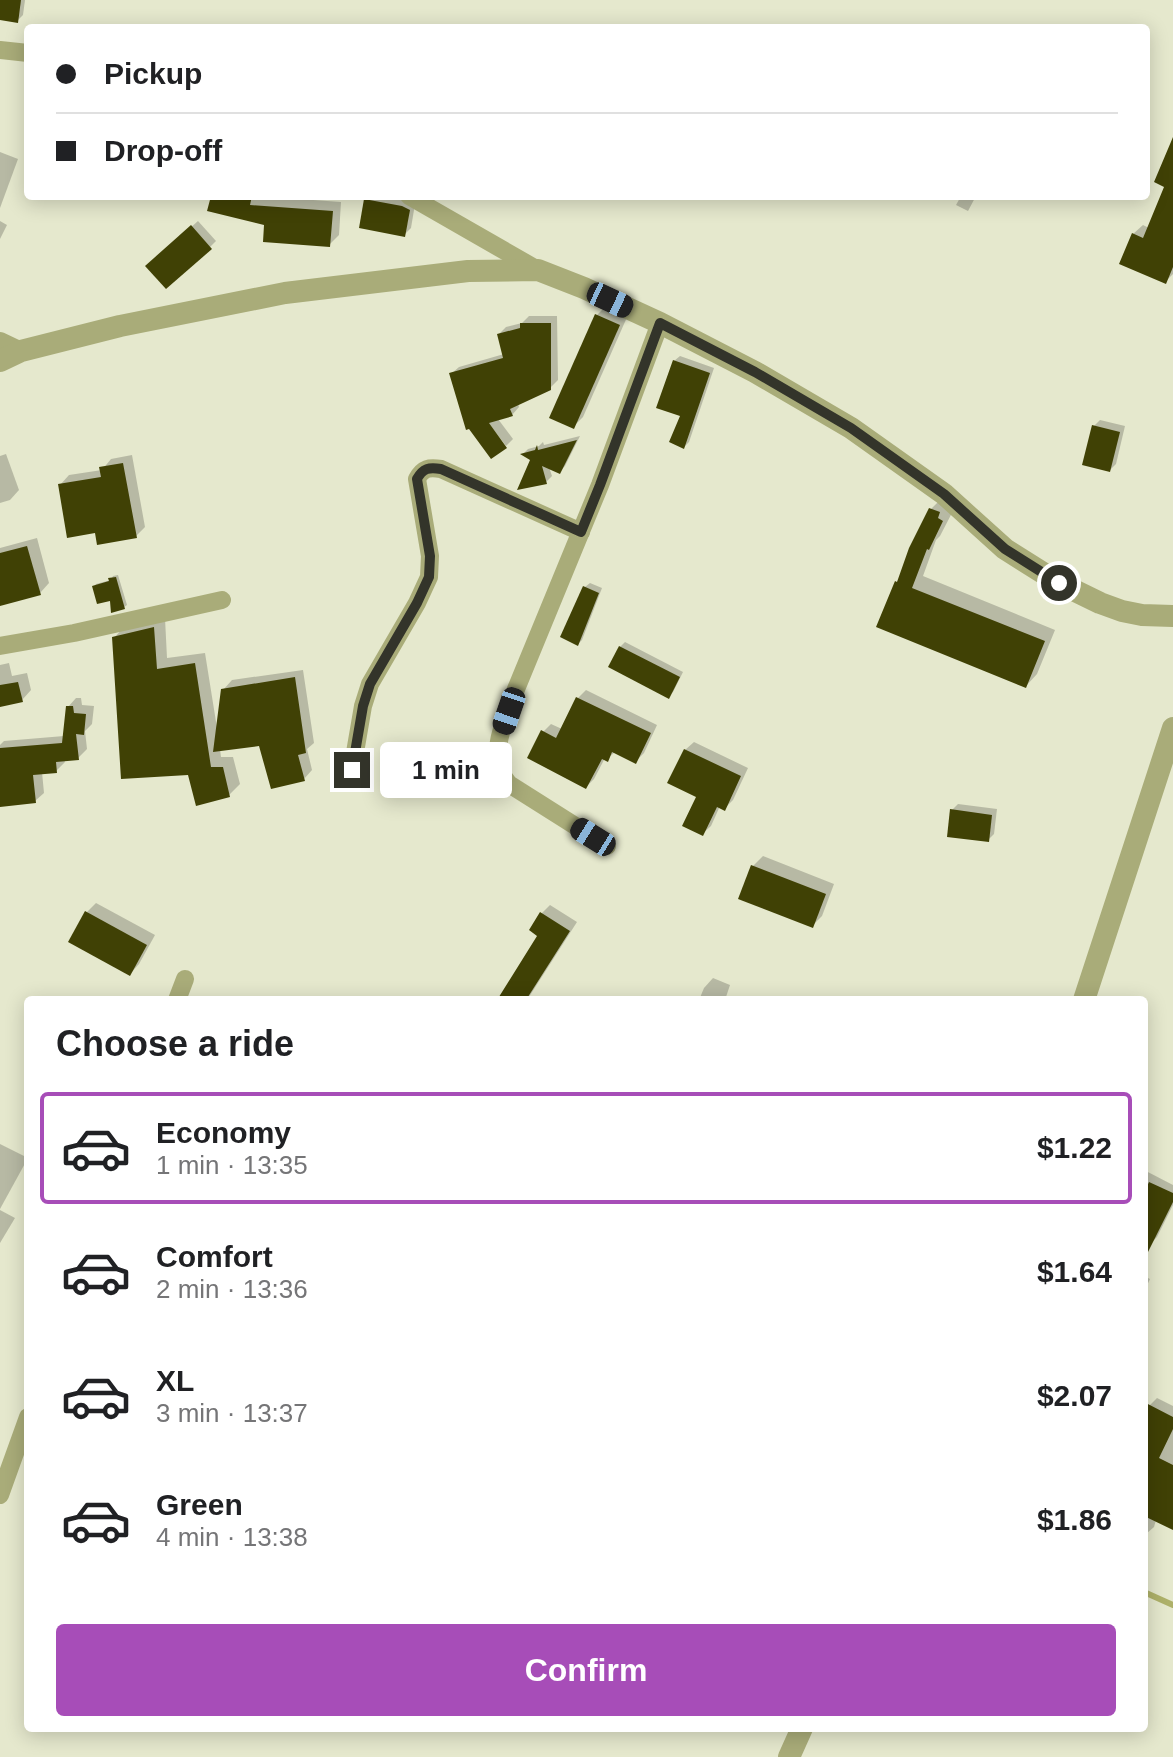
<!DOCTYPE html>
<meta charset="utf-8">
<style>
:root{--surface:#fff;--page:#f6f6f6;--text:#202124;--muted:#757577;--line:#e0e0e0;--accent:#a74db8}
body{margin:0;font-family:Helvetica,sans-serif;background:var(--page);color:var(--text);height:100vh;display:flex;flex-direction:column;font-size:30px;white-space:nowrap}
*{box-sizing:border-box;margin:0}
p{font-size:26px;color:var(--muted)}
.icon{flex:none;width:44px;height:44px;fill:none;stroke:currentColor;stroke-width:2;stroke-linecap:round;stroke-linejoin:round}
.map{position:relative;flex:1;overflow:hidden}
.panel{position:absolute;left:24px;top:996px;width:1124px;height:736px;display:flex;flex-direction:column;background:var(--surface);border-radius:8px;box-shadow:0 4px 20px #0003}
.panel>*{flex:none}
.banner{position:absolute;left:24px;top:24px;width:1126px;height:176px;border-radius:8px;box-shadow:0 4px 20px #0003;display:grid;align-content:center;height:176px;padding:0 32px;background:var(--surface)}
.end{position:absolute;width:36px;height:36px;margin:-18px;border:10px solid #33342a;background:#fff;box-shadow:0 0 0 4px #fff}
.from{border-radius:50%}
.bubble{position:absolute;height:56px;border-radius:8px;background:var(--surface);box-shadow:0 4px 20px #0003;font-size:26px;font-weight:600;line-height:56px;text-align:center}
.car{position:absolute;width:24px;height:48px;margin:-24px -12px;border-radius:10px;box-shadow:0 0 6px 2px #0007;background:linear-gradient(#222 24%,#8ab4d8 0 40%,#222 0 76%,#8ab4d8 0 86%,#222 0)}
.banner b{display:flex;align-items:center;gap:28px;height:76px;font-size:30px}
.banner b+b{border-top:2px solid var(--line)}
.banner i{width:20px;height:20px;background:var(--text)}
ul{padding:0;list-style:none}
li{display:flex;align-items:center;gap:24px;height:112px;margin:0 16px 12px;padding:0 16px;border:4px solid transparent;border-radius:8px}
li div{flex:1}
li b{display:block;font-size:30px}
li em{font-style:normal;font-weight:600}
li.selected{border-color:var(--accent)}
li>.icon{width:72px;height:72px;stroke-width:1.5}
h2{padding:0 32px;font-size:36px;line-height:96px}
.action{display:flex;gap:16px;margin-top:auto;padding:16px 32px}
.action a{flex:1;height:92px;border-radius:8px;background:var(--accent);color:#fff;font-size:32px;font-weight:600;line-height:92px;text-align:center}
.map>svg:first-child{display:block}
.shadow{fill:#0003}
.lines{fill:none;stroke-linecap:round;stroke-linejoin:round}
.stream{stroke:#aeb169;stroke-width:6}
.building{fill:#404105}
.minor{stroke:#a9ac79;stroke-width:18}
.tertiary{stroke:#a9ac79;stroke-width:22}
.route{stroke:#33342a;stroke-width:10}
</style>
<div class="map">
<svg width="1173" height="1757" viewBox="0 0 1173 1757">
<rect width="100%" height="100%" fill="#e5e8cd"/>
<!-- shadow -->
<g class="shadow">
<path d="M 0,0 L 25,0 L 23,15 L 17,21 L 0,18 Z"/>
<path d="M 1173,151 L 1173,274 L 1165,282 L 1133,234 L 1143,225 L 1149,228 L 1167,186 Z"/>
<path d="M 0,152 L 18,159 L 0,208 Z"/>
<path d="M 212,196 L 258,196 L 341,202 L 339,235 L 329,245 L 267,224 Z"/>
<path d="M 370,196 L 385,196 L 409,200 L 415,204 L 411,228 L 405,234 L 366,200 Z"/>
<path d="M 961,196 L 976,196 L 968,211 L 956,205 Z"/>
<path d="M 0,221 L 7,225 L 0,239 Z"/>
<path d="M 198,221 L 216,241 L 210,247 L 154,260 Z"/>
<path d="M 606,306 L 628,315 L 583,417 L 573,427 L 597,315 Z"/>
<path d="M 529,316 L 557,316 L 558,380 L 550,388 L 518,403 L 519,407 L 512,415 L 498,419 L 513,439 L 506,446 L 451,374 L 459,367 L 504,354 L 499,334 L 506,327 L 522,323 Z"/>
<path d="M 680,356 L 714,368 L 689,442 L 684,447 L 683,415 L 674,361 Z"/>
<path d="M 1100,420 L 1125,426 L 1116,464 L 1110,470 L 1094,426 Z"/>
<path d="M 580,436 L 565,466 L 559,472 L 549,467 L 552,476 L 546,482 L 533,459 L 523,454 L 528,449 L 539,446 L 543,442 L 544,445 Z"/>
<path d="M 6,454 L 19,490 L 10,500 L 0,503 L 0,456 Z"/>
<path d="M 132,455 L 145,527 L 136,536 L 97,531 L 60,485 L 69,475 L 102,470 L 111,459 Z"/>
<path d="M 943,497 L 954,509 L 940,536 L 936,540 L 923,576 L 1055,630 L 1037,674 L 1026,686 L 897,582 L 901,578 L 931,509 Z"/>
<path d="M 37,538 L 49,583 L 40,593 L 0,587 L 0,548 Z"/>
<path d="M 118,575 L 127,605 L 124,607 L 94,587 L 96,584 L 111,580 L 113,576 Z"/>
<path d="M 590,583 L 602,588 L 582,640 L 578,644 L 585,587 Z"/>
<path d="M 165,618 L 167,658 L 205,653 L 217,728 L 223,690 L 232,680 L 303,670 L 314,743 L 307,749 L 312,770 L 304,779 L 261,744 L 220,749 L 221,757 L 233,757 L 240,784 L 229,795 L 190,773 L 114,638 L 125,626 Z"/>
<path d="M 625,642 L 683,672 L 673,692 L 668,696 L 620,647 Z"/>
<path d="M 9,663 L 12,676 L 27,673 L 31,690 L 22,700 L 0,705 L 0,665 Z"/>
<path d="M 586,690 L 657,725 L 644,753 L 636,761 L 615,752 L 607,759 L 605,758 L 594,779 L 586,787 L 543,732 L 551,724 L 562,729 L 578,698 Z"/>
<path d="M 76,698 L 81,698 L 82,705 L 94,706 L 92,724 L 85,731 L 87,749 L 78,758 L 64,759 L 65,762 L 56,771 L 42,772 L 44,793 L 35,801 L 0,799 L 0,745 L 4,741 L 64,736 L 68,707 Z"/>
<path d="M 694,742 L 748,768 L 733,800 L 725,808 L 720,806 L 711,826 L 702,834 L 699,796 L 685,750 Z"/>
<path d="M 958,804 L 997,809 L 994,834 L 988,840 L 952,810 Z"/>
<path d="M 763,856 L 834,884 L 822,916 L 812,926 L 753,866 Z"/>
<path d="M 96,903 L 155,935 L 139,964 L 130,974 L 87,912 Z"/>
<path d="M 550,905 L 577,922 L 527,1000 L 499,1000 L 540,935 L 531,930 L 542,913 Z"/>
<path d="M 713,978 L 730,985 L 725,1000 L 699,1000 L 704,988 Z"/>
<path d="M 0,1144 L 28,1158 L 0,1209 Z"/>
<path d="M 1144,1170 L 1173,1185 L 1173,1205 L 1157,1237 L 1151,1243 L 1144,1240 Z"/>
<path d="M 0,1210 L 15,1218 L 0,1243 Z"/>
<path d="M 1144,1276 L 1150,1279 L 1144,1292 Z"/>
<path d="M 1157,1398 L 1173,1406 L 1173,1528 L 1156,1520 L 1154,1527 L 1146,1534 L 1144,1533 L 1144,1417 L 1150,1405 Z"/>
</g>
<g class="lines">
<!-- stream -->
<path class="stream" d="M 1144,1592 L 1173,1605"/>
</g>
<!-- building -->
<g class="building">
<path d="M 0,0 L 21,0 L 18,23 L 0,20 Z"/>
<path d="M 1173,137 L 1173,267 L 1166,284 L 1119,264 L 1132,233 L 1143,238 L 1164,187 L 1154,182 Z"/>
<path d="M 211,196 L 252,196 L 250,205 L 333,211 L 330,247 L 263,242 L 264,225 L 207,211 Z"/>
<path d="M 364,199 L 402,206 L 410,210 L 405,237 L 359,228 Z"/>
<path d="M 191,225 L 212,249 L 166,289 L 145,266 Z"/>
<path d="M 595,314 L 620,325 L 574,429 L 549,418 Z"/>
<path d="M 520,323 L 551,323 L 551,390 L 510,409 L 513,416 L 489,423 L 507,448 L 491,459 L 469,429 L 466,430 L 449,373 L 503,358 L 497,334 L 520,328 Z"/>
<path d="M 673,360 L 710,373 L 684,449 L 669,442 L 680,416 L 656,408 Z"/>
<path d="M 1092,425 L 1120,432 L 1110,472 L 1082,465 Z"/>
<path d="M 577,440 L 560,474 L 542,466 L 547,484 L 517,490 L 530,460 L 520,454 L 535,450 L 537,445 L 538,450 Z"/>
<path d="M 123,463 L 137,538 L 97,545 L 95,533 L 67,538 L 58,484 L 101,477 L 99,467 Z"/>
<path d="M 929,508 L 940,512 L 938,518 L 943,521 L 929,550 L 927,549 L 912,588 L 1045,641 L 1026,688 L 876,627 L 895,581 L 897,582 L 909,548 Z"/>
<path d="M 27,546 L 41,595 L 0,606 L 0,553 Z"/>
<path d="M 116,577 L 125,609 L 111,613 L 110,601 L 97,604 L 92,586 L 109,581 L 108,578 Z"/>
<path d="M 583,586 L 599,593 L 578,646 L 560,637 Z"/>
<path d="M 154,627 L 157,669 L 195,663 L 211,767 L 223,767 L 230,797 L 196,806 L 188,775 L 121,779 L 112,637 Z"/>
<path d="M 619,646 L 680,677 L 669,699 L 608,667 Z"/>
<path d="M 295,677 L 306,753 L 298,755 L 305,781 L 271,789 L 259,746 L 213,752 L 221,689 Z"/>
<path d="M 18,682 L 23,702 L 0,707 L 0,685 Z"/>
<path d="M 576,697 L 651,733 L 636,764 L 612,752 L 608,762 L 602,759 L 586,789 L 527,758 L 541,730 L 556,738 Z"/>
<path d="M 66,706 L 73,706 L 74,713 L 86,714 L 84,735 L 76,734 L 79,760 L 56,762 L 57,773 L 33,775 L 36,803 L 0,807 L 0,748 L 62,743 Z"/>
<path d="M 684,749 L 741,776 L 725,811 L 717,807 L 703,836 L 682,826 L 696,797 L 667,783 Z"/>
<path d="M 950,809 L 992,815 L 989,842 L 947,837 Z"/>
<path d="M 751,865 L 826,894 L 813,928 L 738,899 Z"/>
<path d="M 85,911 L 147,945 L 130,976 L 68,942 Z"/>
<path d="M 540,912 L 570,931 L 526,1000 L 497,1000 L 537,936 L 529,930 Z"/>
<path d="M 1149,1182 L 1173,1193 L 1173,1202 L 1144,1260 L 1144,1193 Z"/>
<path d="M 1144,1402 L 1173,1417 L 1173,1429 L 1159,1458 L 1173,1465 L 1173,1530 L 1144,1516 Z"/>
</g>
<g class="lines">
<!-- minor -->
<g class="minor">
<path d="M 0,50 L 28,53"/>
<path d="M 409,196 L 538,270"/>
<path d="M 0,341 L 21,351"/>
<path d="M 0,646 L 74,633 L 222,600"/>
<path d="M 352,770 L 363,706 L 370,684 L 417,603 L 429,577 L 430,556 L 417,479 C 423,468 429,467 441,469 L 581,532"/>
<path d="M 607,846 L 509,784 C 505,779 500,773 499,767 C 493,744 507,716 514,694 L 600,485 L 660,323"/>
<path d="M 177,1000 L 185,979"/>
<path d="M 0,1495 L 28,1417"/>
</g>
<!-- tertiary -->
<g class="tertiary">
<path d="M 0,361 L 21,351 L 120,326 L 285,293 L 468,271 L 538,270 L 584,288 L 660,323 L 755,372 L 851,428 L 944,494 L 1005,549 L 1059,583 L 1100,603 L 1122,611 L 1142,615 L 1173,616"/>
<path d="M 1084,1000 L 1173,728"/>
<path d="M 789,1757 L 802,1728"/>
</g>
</g>
<g class="lines">
<!-- route -->
<path class="route" d="M 352,770 L 363,706 L 370,684 L 417,603 L 429,577 L 430,556 L 417,479 C 423,468 429,467 441,469 L 581,532 L 600,485 L 660,323 L 755,372 L 851,428 L 944,494 L 1005,549 L 1059,583"/>
</g>
</svg>
<i class="end from" style="left:1059px;top:583px"></i>
<i class="end" style="left:352px;top:770px"></i>
<div class="bubble" style="left:380px;top:742px;width:132px">1 min</div>
<i class="car" style="left:610px;top:300px;rotate:115deg"></i>
<i class="car" style="left:509px;top:711px;rotate:199deg"></i>
<i class="car" style="left:593px;top:837px;rotate:302deg"></i>
<div class="banner">
<b><i class="from"></i>Pickup</b>
<b><i></i>Drop-off</b>
</div>
<section class="panel">
<h2>Choose a ride</h2>
<ul>
<li class="selected"><svg class="icon" aria-label="car" viewBox="0 0 24 24"><path d="M5 17H2v-5l4-1 3-4h7l3 4 3 1v5h-3M9 17h6M6 11h13"/><circle cx="7" cy="17" r="2"/><circle cx="17" cy="17" r="2"/></svg><div><b>Economy</b><p>1 min · 13:35</p></div><em>$1.22</em></li>
<li><svg class="icon" aria-label="car" viewBox="0 0 24 24"><path d="M5 17H2v-5l4-1 3-4h7l3 4 3 1v5h-3M9 17h6M6 11h13"/><circle cx="7" cy="17" r="2"/><circle cx="17" cy="17" r="2"/></svg><div><b>Comfort</b><p>2 min · 13:36</p></div><em>$1.64</em></li>
<li><svg class="icon" aria-label="car" viewBox="0 0 24 24"><path d="M5 17H2v-5l4-1 3-4h7l3 4 3 1v5h-3M9 17h6M6 11h13"/><circle cx="7" cy="17" r="2"/><circle cx="17" cy="17" r="2"/></svg><div><b>XL</b><p>3 min · 13:37</p></div><em>$2.07</em></li>
<li><svg class="icon" aria-label="car" viewBox="0 0 24 24"><path d="M5 17H2v-5l4-1 3-4h7l3 4 3 1v5h-3M9 17h6M6 11h13"/><circle cx="7" cy="17" r="2"/><circle cx="17" cy="17" r="2"/></svg><div><b>Green</b><p>4 min · 13:38</p></div><em>$1.86</em></li>
</ul>
<div class="action"><a>Confirm</a></div>
</section>
</div>
